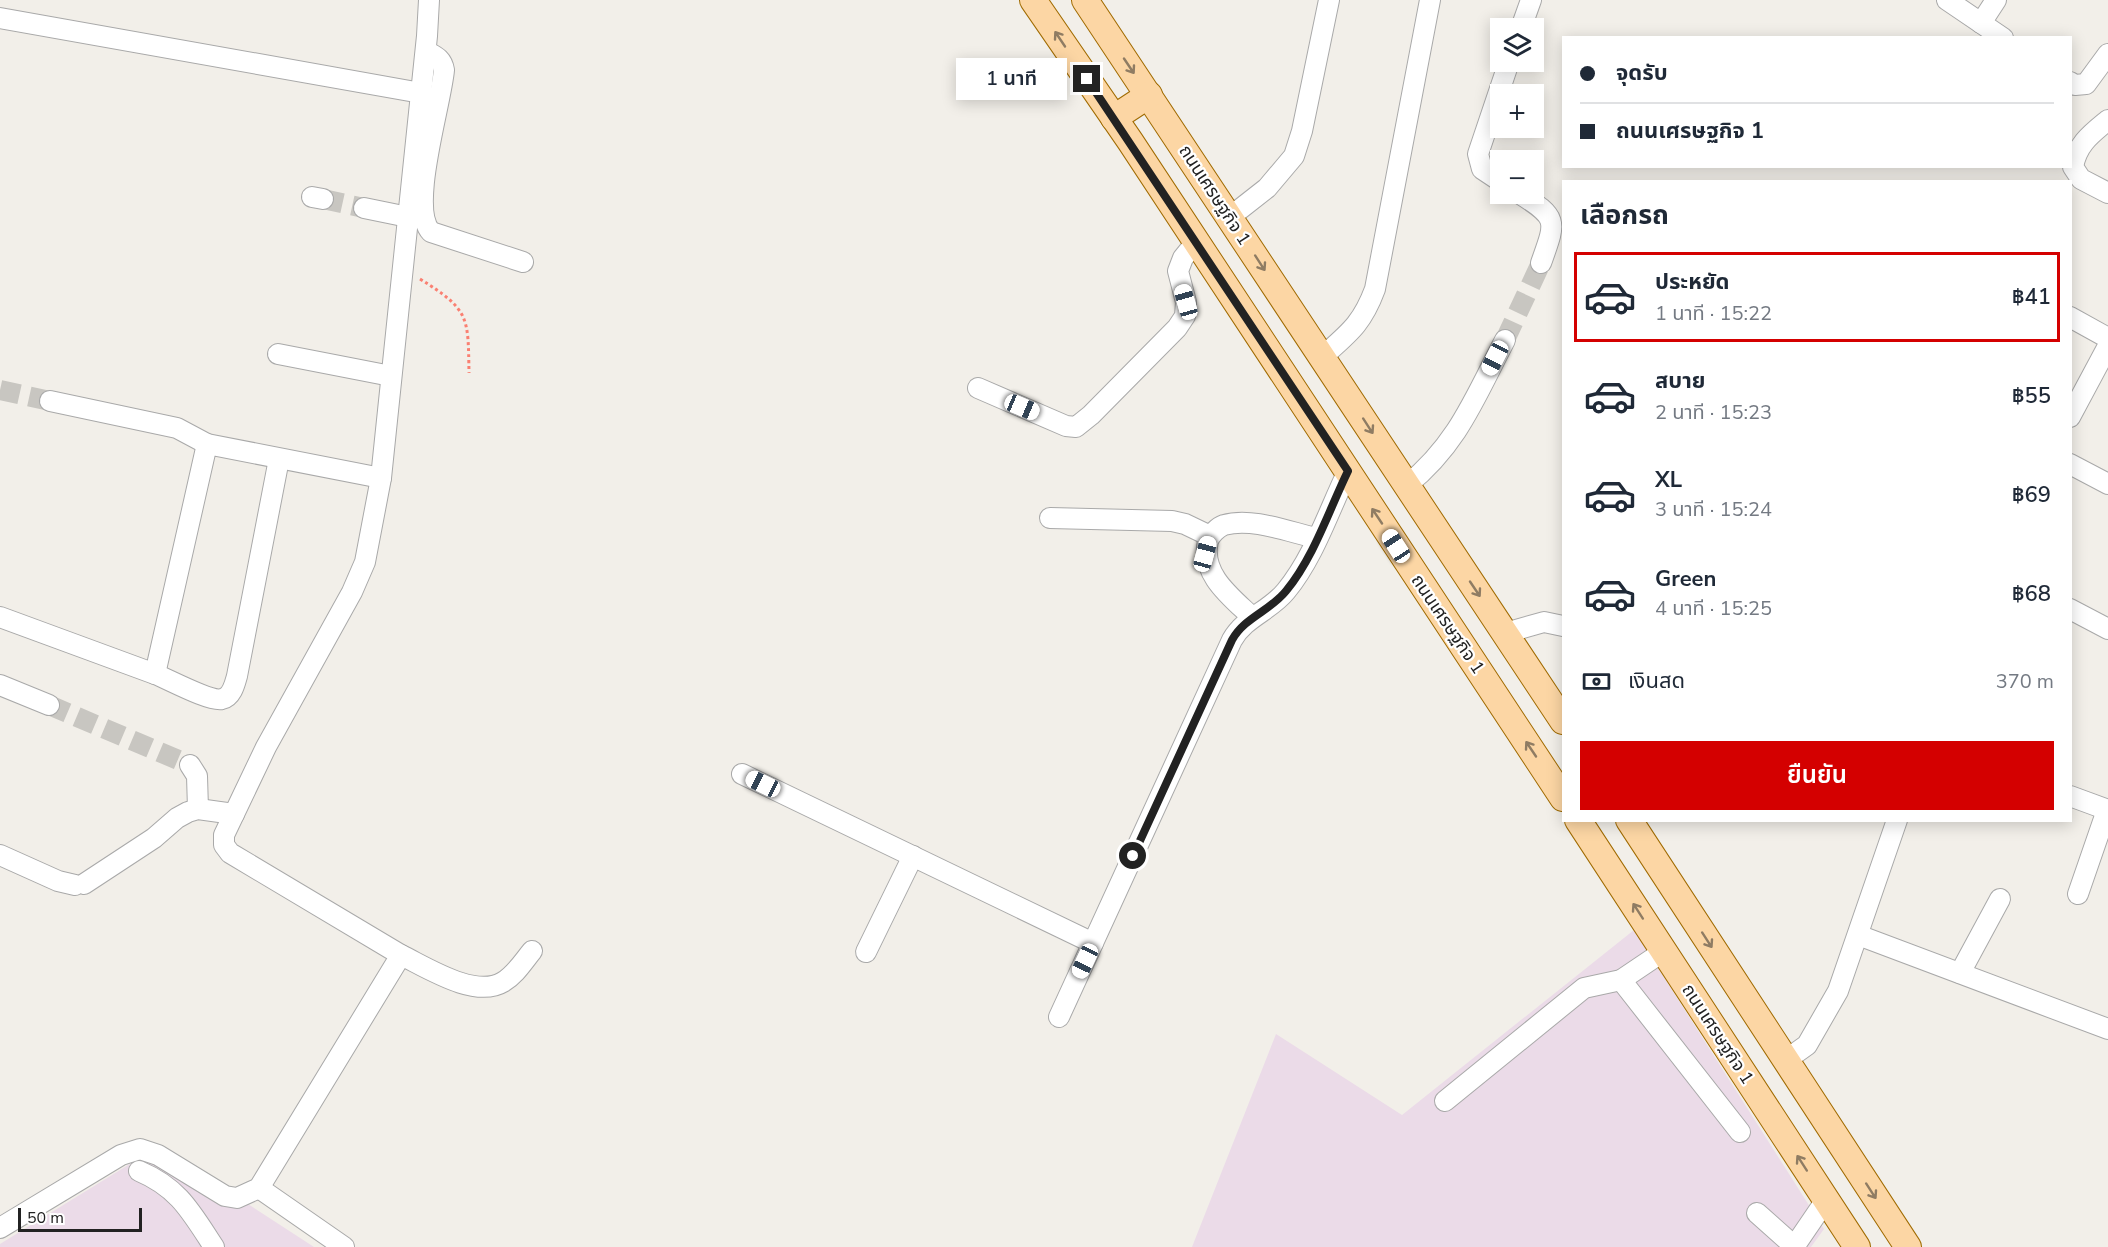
<!DOCTYPE html>
<html lang="th">
<meta charset="utf-8">
<style>
:root{--surface:#fff;--page:#f2f2f3;--text:#1f2937;--muted:#747a83;--line:#e0e1e3;--accent:#d40000}
body{margin:0;font-family:"Nunito Sans","Noto Sans Thai",sans-serif;background:var(--page);color:var(--text);height:100vh;display:flex;flex-direction:column;font-size:22px;white-space:nowrap}
*{box-sizing:border-box;margin:0}
p{font-size:20px;color:var(--muted)}
.icon{flex:none;width:33px;height:33px;fill:none;stroke:currentColor;stroke-width:2;stroke-linecap:round;stroke-linejoin:round}
.map{position:relative;flex:1;overflow:hidden}
.panel{position:absolute;left:1562px;top:180px;width:510px;height:642px;display:flex;flex-direction:column;background:var(--surface);border-radius:0px;box-shadow:0 3px 15px #0003}
.panel>*{flex:none}
.hud{position:absolute;left:1562px;top:36px;width:510px;height:132px;border-radius:0px;box-shadow:0 3px 15px #0003;display:grid;align-content:center;height:132px;padding:0 18px;background:var(--surface)}
.controls{position:absolute;left:1490px;top:18px;display:grid;gap:12px}
.controls a{display:grid;place-items:center;width:54px;height:54px;border-radius:0px;background:var(--surface);box-shadow:0 3px 15px #0003;font-size:30px}
.scale{position:absolute;left:18px;bottom:15px;width:124px;box-sizing:border-box;padding-left:6px;border:3px solid #222;border-top:0;font-size:16px;line-height:21px;white-space:nowrap;color:#222;-webkit-text-stroke:4px #fff;paint-order:stroke}
.end{position:absolute;width:27px;height:27px;margin:-14px;border:8px solid #222;background:#fff;box-shadow:0 0 0 3px #fff}
.from{border-radius:50%}
.bubble{position:absolute;height:42px;border-radius:0px;background:var(--surface);box-shadow:0 3px 15px #0003;font-size:20px;font-weight:600;line-height:42px;text-align:center}
.car{position:absolute;width:18px;height:36px;margin:-18px -9px;border-radius:8px;box-shadow:0 0 4px 2px #0007;background:linear-gradient(#fff 24%,#345 0 40%,#fff 0 76%,#345 0 86%,#fff 0)}
.hud b{display:flex;align-items:center;gap:21px;height:57px;font-size:22px}
.hud b+b{border-top:2px solid var(--line)}
.hud i{width:15px;height:15px;background:var(--text)}
ul{padding:0;list-style:none}
li{display:flex;align-items:center;gap:18px;height:90px;margin:0 12px 9px;padding:0 6px;border:3px solid transparent;border-radius:0px}
li div{flex:1}
li b{display:block;font-size:22px}
li em{font-style:normal;font-weight:600}
li.selected{border-color:var(--accent)}
li>.icon{width:54px;height:54px;stroke-width:1.5}
h2{padding:0 18px;font-size:27px;line-height:72px}
.pay{display:flex;align-items:center;gap:15px;height:66px;padding:0 18px;font-size:22px}
.pay p{margin-inline-start:auto}
.cta{display:flex;gap:12px;margin-top:auto;padding:12px 18px}
.cta a{flex:1;height:69px;border-radius:0px;background:var(--accent);color:#fff;font-size:24px;font-weight:600;line-height:69px;text-align:center}
.map>svg:first-child{display:block}
.industrial{fill:#ebdbe8}
.lines{fill:none;stroke-linecap:round;stroke-linejoin:round}
.minor-tunnel{stroke:#c8c6c1;stroke-width:20;stroke-dasharray:20 10;stroke-linecap:butt}
.minor-casing{stroke:#a9a9a9;stroke-width:22}
.major-casing{stroke:#a06b00;stroke-width:28}
.path{stroke:#fa8072;stroke-width:3;stroke-dasharray:3 3;stroke-linecap:butt}
.minor{stroke:#fff;stroke-width:20}
.major{stroke:#fcd6a4;stroke-width:26}
.oneway{stroke:#8f7c63}
.route{stroke:#222;stroke-width:8}
.labels{text-anchor:middle;dominant-baseline:central;stroke-width:4.5;stroke-linejoin:round;paint-order:stroke}
.street-label{font-size:18px;fill:#222;stroke:#fff}
</style>
<div class="map">
<svg width="2108" height="1247" viewBox="0 0 2108 1247">
<rect width="100%" height="100%" fill="#f2efe9"/>
<!-- industrial -->
<g class="industrial">
<path d="M 1634,930 L 1824,1229 L 1811,1247 L 1192,1247 L 1276,1034 L 1402,1115 Z"/>
<path d="M 159,1146 L 314,1247 L 0,1247 L 0,1244 Z"/>
</g>
<g class="lines">
<!-- minor-tunnel -->
<g class="minor-tunnel">
<path d="M 323,199 L 364,208"/>
<path d="M 1505,340 L 1541,263"/>
<path d="M 0,390 L 50,401"/>
<path d="M 49,705 L 190,765"/>
</g>
<!-- minor casing -->
<g class="minor-casing">
<g id="minor">
<path d="M 1947,0 L 2003,38"/>
<path d="M 0,18 L 421,93"/>
<path d="M 1981,23 L 1996,0"/>
<path d="M 1521,28 L 1531,0"/>
<path d="M 426,51 C 435,56 442,58 444,70 C 441,105 408,208 431,232 L 523,262"/>
<path d="M 2070,82 L 2075,85 L 2086,84 L 2108,54"/>
<path d="M 2108,120 C 2091,134 2077,144 2073,167 L 2081,179 L 2108,193"/>
<path d="M 1500,181 L 1482,169 L 1478,154 L 1509,62"/>
<path d="M 1520,194 C 1559,218 1556,221 1541,263"/>
<path d="M 312,197 L 323,199"/>
<path d="M 364,208 L 408,217"/>
<path d="M 1230,217 L 1267,188 L 1294,156 L 1302,131 L 1329,0"/>
<path d="M 2070,317 L 2108,338"/>
<path d="M 278,354 L 391,376"/>
<path d="M 1322,357 C 1349,333 1362,324 1375,289 L 1430,0"/>
<path d="M 978,388 L 1066,426 L 1076,427 L 1091,415 L 1177,328 L 1185,316 L 1186,302 L 1178,271 L 1183,258 L 1196,242"/>
<path d="M 50,401 L 177,428 L 207,444"/>
<path d="M 2070,417 L 2108,346"/>
<path d="M 2070,464 L 2108,484"/>
<path d="M 1407,485 C 1458,444 1475,397 1505,340"/>
<path d="M 1050,518 L 1172,521 L 1185,524 L 1210,536"/>
<path d="M 2070,609 L 2108,629"/>
<path d="M 0,617 L 155,674 L 207,444 L 381,478"/>
<path d="M 1252,617 C 1231,597 1200,574 1208,541 C 1210,535 1218,527 1224,525 C 1252,517 1289,532 1316,538"/>
<path d="M 1505,633 L 1544,622 L 1563,626"/>
<path d="M 155,674 C 168,679 210,702 222,699 C 232,697 235,683 237,676 L 279,459"/>
<path d="M 0,685 L 49,705"/>
<path d="M 190,765 L 197,776 L 198,809"/>
<path d="M 742,774 L 1093,943"/>
<path d="M 2070,796 L 2108,810"/>
<path d="M 0,855 L 58,881 L 75,885"/>
<path d="M 84,884 L 154,838 L 177,818 L 188,812 L 198,809 L 234,814"/>
<path d="M 2078,894 L 2107,810"/>
<path d="M 1858,935 L 2108,1029"/>
<path d="M 866,952 L 913,856"/>
<path d="M 401,955 C 426,967 475,999 503,982 C 515,975 523,962 532,951"/>
<path d="M 1960,973 L 2000,899"/>
<path d="M 1621,980 L 1740,1132"/>
<path d="M 1059,1017 L 1232,640 C 1245,617 1270,611 1286,591 C 1314,557 1329,510 1348,471"/>
<path d="M 1786,1060 L 1807,1045 L 1838,991 L 1897,820"/>
<path d="M 1445,1101 L 1584,988 L 1621,980 L 1664,951"/>
<path d="M 139,1171 C 179,1188 191,1212 214,1247"/>
<path d="M 259,1188 L 344,1247"/>
<path d="M 1757,1213 L 1794,1246"/>
<path d="M 0,1228 L 121,1155 L 140,1149 L 158,1155 L 225,1196 L 237,1198 L 259,1188 L 401,955 L 230,853 L 224,845 L 224,835 L 266,747 L 352,592 L 365,562 L 381,478 L 427,36 L 429,0"/>
<path d="M 1794,1247 L 1826,1200"/>
</g>
</g>
<!-- major casing -->
<g class="major-casing">
<g id="major">
<path d="M 1033,0 L 1130,141 L 1563,798"/>
<path d="M 1085,0 L 1563,721"/>
<path d="M 1114,118 L 1149,95"/>
<path d="M 1578,820 L 1857,1247"/>
<path d="M 1629,820 L 1908,1247"/>
</g>
</g>
<!-- path -->
<path class="path" d="M 420,279 C 470,310 468,317 469,373"/>
<!-- minor -->
<use href="#minor" class="minor"/>
<!-- major -->
<use href="#major" class="major"/>
</g>
<!-- one-way arrows -->
<defs><path id="oneway-shaft" d="M-6 0H5M1.5-3L5.5 0L1.5 3" fill="none" stroke-width="1.6" stroke-linecap="round" stroke-linejoin="round" transform="scale(1.5)"/></defs>
<g class="oneway">
<use href="#oneway-shaft" transform="translate(1060 39) rotate(-124)"/>
<use href="#oneway-shaft" transform="translate(1129 66) rotate(56)"/>
<use href="#oneway-shaft" transform="translate(1260 263) rotate(57)"/>
<use href="#oneway-shaft" transform="translate(1368 426) rotate(57)"/>
<use href="#oneway-shaft" transform="translate(1377 516) rotate(-124)"/>
<use href="#oneway-shaft" transform="translate(1475 589) rotate(56)"/>
<use href="#oneway-shaft" transform="translate(1531 749) rotate(-124)"/>
<use href="#oneway-shaft" transform="translate(1638 911) rotate(-123)"/>
<use href="#oneway-shaft" transform="translate(1707 940) rotate(57)"/>
<use href="#oneway-shaft" transform="translate(1802 1163) rotate(-123)"/>
<use href="#oneway-shaft" transform="translate(1871 1191) rotate(57)"/>
</g>
<g class="lines">
<!-- route -->
<path class="route" d="M 1087,79 L 1348,471 C 1329,510 1314,557 1286,591 C 1270,611 1245,617 1232,640 L 1133,856"/>
</g>
<g class="labels">
<!-- street labels -->
<g class="street-label">
<text transform="translate(1215 195) rotate(57)">ถนนเศรษฐกิจ 1</text>
<text transform="translate(1448 624) rotate(56)">ถนนเศรษฐกิจ 1</text>
<text transform="translate(1718 1034) rotate(57)">ถนนเศรษฐกิจ 1</text>
</g>
</g>
</svg>
<div class="controls">
<a><svg class="icon" aria-label="layers" viewBox="0 0 24 24"><path d="M12 4l9 5-9 5-9-5zM3 14l9 5 9-5"/></svg></a>
<a>+</a>
<a>−</a>
</div>
<div class="scale">50 m</div>
<i class="end from" style="left:1133px;top:856px"></i>
<i class="end" style="left:1087px;top:79px"></i>
<div class="bubble" style="left:956px;top:58px;width:111px">1 นาที</div>
<i class="car" style="left:1186px;top:302px;rotate:344deg"></i>
<i class="car" style="left:1495px;top:358px;rotate:207deg"></i>
<i class="car" style="left:1022px;top:407px;rotate:113deg"></i>
<i class="car" style="left:1396px;top:546px;rotate:327deg"></i>
<i class="car" style="left:1205px;top:554px;rotate:15deg"></i>
<i class="car" style="left:763px;top:784px;rotate:296deg"></i>
<i class="car" style="left:1085px;top:961px;rotate:205deg"></i>
<div class="hud">
<b><i class="from"></i>จุดรับ</b>
<b><i></i>ถนนเศรษฐกิจ 1</b>
</div>
<section class="panel">
<h2>เลือกรถ</h2>
<ul>
<li class="selected"><svg class="icon" aria-label="car" viewBox="0 0 24 24"><path d="M5 17H2v-5l4-1 3-4h7l3 4 3 1v5h-3M9 17h6M6 11h13"/><circle cx="7" cy="17" r="2"/><circle cx="17" cy="17" r="2"/></svg><div><b>ประหยัด</b><p>1 นาที · 15:22</p></div><em>฿41</em></li>
<li><svg class="icon" aria-label="car" viewBox="0 0 24 24"><path d="M5 17H2v-5l4-1 3-4h7l3 4 3 1v5h-3M9 17h6M6 11h13"/><circle cx="7" cy="17" r="2"/><circle cx="17" cy="17" r="2"/></svg><div><b>สบาย</b><p>2 นาที · 15:23</p></div><em>฿55</em></li>
<li><svg class="icon" aria-label="car" viewBox="0 0 24 24"><path d="M5 17H2v-5l4-1 3-4h7l3 4 3 1v5h-3M9 17h6M6 11h13"/><circle cx="7" cy="17" r="2"/><circle cx="17" cy="17" r="2"/></svg><div><b>XL</b><p>3 นาที · 15:24</p></div><em>฿69</em></li>
<li><svg class="icon" aria-label="car" viewBox="0 0 24 24"><path d="M5 17H2v-5l4-1 3-4h7l3 4 3 1v5h-3M9 17h6M6 11h13"/><circle cx="7" cy="17" r="2"/><circle cx="17" cy="17" r="2"/></svg><div><b>Green</b><p>4 นาที · 15:25</p></div><em>฿68</em></li>
</ul>
<div class="pay"><svg class="icon" aria-label="cash" viewBox="0 0 24 24"><path d="M3 7h18v10H3z"/><circle cx="12" cy="12" r="2"/></svg>เงินสด<p>370 m</p></div>
<div class="cta"><a>ยืนยัน</a></div>
</section>
</div>
